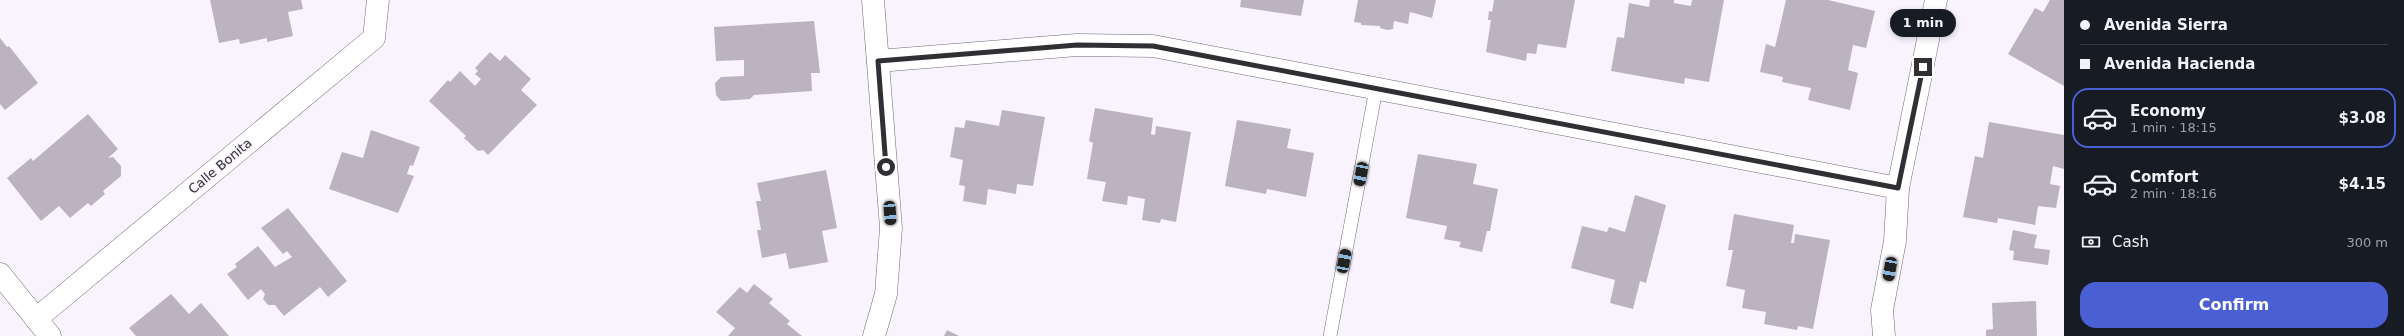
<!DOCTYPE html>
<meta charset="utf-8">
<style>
:root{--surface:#171b24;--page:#242831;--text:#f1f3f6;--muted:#9ea1a6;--line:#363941;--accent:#4a5fd4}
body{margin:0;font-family:"DejaVu Sans",sans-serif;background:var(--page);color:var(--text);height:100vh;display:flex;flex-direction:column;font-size:15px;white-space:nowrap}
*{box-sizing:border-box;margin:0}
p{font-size:13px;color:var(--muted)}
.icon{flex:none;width:22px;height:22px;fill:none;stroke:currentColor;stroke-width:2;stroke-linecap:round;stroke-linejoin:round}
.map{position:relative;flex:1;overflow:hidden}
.panel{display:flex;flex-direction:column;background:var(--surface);width:340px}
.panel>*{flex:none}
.hud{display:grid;align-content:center;height:88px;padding:0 16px;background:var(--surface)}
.end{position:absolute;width:18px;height:18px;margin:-9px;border:5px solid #322f34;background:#fff;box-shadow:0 0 0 2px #fff}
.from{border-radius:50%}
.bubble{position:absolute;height:28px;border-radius:14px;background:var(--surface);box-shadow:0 2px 6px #0003;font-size:13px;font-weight:700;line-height:28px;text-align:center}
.car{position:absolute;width:12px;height:24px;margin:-12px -6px;border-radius:5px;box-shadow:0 0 3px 1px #0007;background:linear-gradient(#222 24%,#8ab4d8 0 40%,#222 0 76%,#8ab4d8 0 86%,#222 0)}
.hud b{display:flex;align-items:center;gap:14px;height:38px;font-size:15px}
.hud b+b{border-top:1px solid var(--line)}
.hud i{width:10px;height:10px;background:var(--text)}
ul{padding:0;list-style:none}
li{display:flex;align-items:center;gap:12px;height:60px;margin:0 8px 6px;padding:0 8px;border:2px solid transparent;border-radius:16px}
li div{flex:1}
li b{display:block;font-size:15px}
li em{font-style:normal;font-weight:700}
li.selected{border-color:var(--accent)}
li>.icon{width:36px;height:36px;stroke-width:1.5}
.pay{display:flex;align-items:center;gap:10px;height:44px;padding:0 16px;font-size:15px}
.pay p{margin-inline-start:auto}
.action{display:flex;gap:8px;margin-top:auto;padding:8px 16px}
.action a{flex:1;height:46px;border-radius:16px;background:var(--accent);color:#fff;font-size:16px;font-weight:700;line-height:46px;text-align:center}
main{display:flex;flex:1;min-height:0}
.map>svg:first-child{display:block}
.building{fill:#bbb4c0}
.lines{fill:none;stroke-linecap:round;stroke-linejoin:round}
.lane-casing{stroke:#706a75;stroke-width:14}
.street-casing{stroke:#706a75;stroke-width:23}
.lane{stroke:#fff;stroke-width:13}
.street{stroke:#fff;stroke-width:22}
.route{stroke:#322f34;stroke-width:5}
.labels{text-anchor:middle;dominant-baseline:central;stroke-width:3;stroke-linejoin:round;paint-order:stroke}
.street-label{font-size:13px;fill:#322f34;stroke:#f8f3fd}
</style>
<main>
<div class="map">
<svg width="2064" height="336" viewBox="0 0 2064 336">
<rect width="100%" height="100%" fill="#f8f3fd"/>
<!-- building -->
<g class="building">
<path d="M 210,0 L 301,0 L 303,9 L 288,12 L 293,36 L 267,42 L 267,38 L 240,44 L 239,39 L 219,43 Z"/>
<path d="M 1241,0 L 1304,0 L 1301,16 L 1240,7 Z"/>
<path d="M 1358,0 L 1436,0 L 1432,18 L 1410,12 L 1408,24 L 1394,21 L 1393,29 L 1387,30 L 1380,28 L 1380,26 L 1361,25 L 1361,23 L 1354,22 Z"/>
<path d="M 1494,0 L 1575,0 L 1566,48 L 1538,44 L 1536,54 L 1527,53 L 1526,61 L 1486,52 L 1491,20 L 1488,20 L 1489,11 L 1492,12 Z"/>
<path d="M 1650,0 L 1674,0 L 1674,3 L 1691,6 L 1692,0 L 1724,0 L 1709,82 L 1685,78 L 1684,84 L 1611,71 L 1617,37 L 1624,38 L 1629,3 L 1649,7 Z"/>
<path d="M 1786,0 L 1828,0 L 1875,11 L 1866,48 L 1853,45 L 1848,70 L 1858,73 L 1850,110 L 1808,100 L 1811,88 L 1782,82 L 1783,77 L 1760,72 L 1766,44 L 1775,47 Z"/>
<path d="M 2050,0 L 2064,0 L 2064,86 L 2008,54 L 2035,8 L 2043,12 Z"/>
<path d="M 814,21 L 820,73 L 811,73 L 812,91 L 754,95 L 750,99 L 721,101 L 716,95 L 715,83 L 721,77 L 744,76 L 744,60 L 716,61 L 714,27 Z"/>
<path d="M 0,38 L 7,47 L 9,46 L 38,83 L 5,110 L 0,104 Z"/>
<path d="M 490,52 L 500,61 L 505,55 L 531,79 L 521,90 L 537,105 L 488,155 L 483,150 L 478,151 L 464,138 L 466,136 L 429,101 L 448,80 L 450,82 L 460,71 L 475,86 L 481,79 L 475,74 L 478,71 L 475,68 Z"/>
<path d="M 1095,108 L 1153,118 L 1151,134 L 1155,135 L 1156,126 L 1191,132 L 1176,222 L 1161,219 L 1160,223 L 1142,220 L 1145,199 L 1128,196 L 1127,205 L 1102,201 L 1106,182 L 1087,179 L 1093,143 L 1089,141 Z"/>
<path d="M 1002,110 L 1045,117 L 1033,186 L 1017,184 L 1016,194 L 988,189 L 986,205 L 963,201 L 965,186 L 959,185 L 963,160 L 950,157 L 955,127 L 964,128 L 966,120 L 999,126 Z"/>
<path d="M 88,114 L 118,149 L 108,158 L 113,157 L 121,166 L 121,176 L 103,191 L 105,194 L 91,206 L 88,203 L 70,218 L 59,206 L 41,221 L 7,178 L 31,158 L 33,161 Z"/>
<path d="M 1237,120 L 1291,129 L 1287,148 L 1314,153 L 1306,197 L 1267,189 L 1266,194 L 1225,186 Z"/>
<path d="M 1989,122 L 2064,135 L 2064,169 L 2053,166 L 2050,184 L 2060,186 L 2056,208 L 2038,206 L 2035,225 L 1998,218 L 1997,223 L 1963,217 L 1975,156 L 1983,158 Z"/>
<path d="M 371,130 L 420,147 L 413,166 L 410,165 L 407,174 L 414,176 L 398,213 L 329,189 L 342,152 L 363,158 Z"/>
<path d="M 1418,154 L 1477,164 L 1473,184 L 1498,189 L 1490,231 L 1487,231 L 1482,252 L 1459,247 L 1461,242 L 1444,239 L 1447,226 L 1406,218 Z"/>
<path d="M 826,170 L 837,228 L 822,231 L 828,262 L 789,269 L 786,253 L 762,258 L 757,230 L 761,230 L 756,201 L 761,201 L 757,183 Z"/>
<path d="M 1635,195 L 1666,205 L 1646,283 L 1640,281 L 1633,309 L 1610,303 L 1615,280 L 1571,268 L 1582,226 L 1607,232 L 1609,227 L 1625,232 Z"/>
<path d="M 288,208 L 347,281 L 328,297 L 320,287 L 284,316 L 275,305 L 268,305 L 263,299 L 265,294 L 261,289 L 248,300 L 227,274 L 237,267 L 235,264 L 258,246 L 275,267 L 292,257 L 287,251 L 283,254 L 261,228 Z"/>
<path d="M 1734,214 L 1794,225 L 1791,243 L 1794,243 L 1795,234 L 1830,240 L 1813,329 L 1798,326 L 1797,330 L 1764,324 L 1766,312 L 1742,308 L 1745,290 L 1726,286 L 1733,250 L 1728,250 Z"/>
<path d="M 2013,230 L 2037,235 L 2034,248 L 2050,250 L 2048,265 L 2013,260 L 2014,251 L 2009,250 Z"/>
<path d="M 754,284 L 773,299 L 769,303 L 790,321 L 787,324 L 802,336 L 728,336 L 735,328 L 716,312 L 740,287 L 747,293 Z"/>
<path d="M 171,294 L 189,314 L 201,303 L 229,336 L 136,336 L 129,328 Z"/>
<path d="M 2036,301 L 2037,336 L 1986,336 L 1986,330 L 1993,329 L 1992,303 Z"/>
<path d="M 947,330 L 959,336 L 944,336 Z"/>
</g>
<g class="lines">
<!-- lane casing -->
<g class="lane-casing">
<path id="lane" d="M 1330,336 L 1376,89"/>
</g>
<!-- street casing -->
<g class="street-casing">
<g id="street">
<path d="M 873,0 L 891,228 L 886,294 L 874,336"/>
<path d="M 878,61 L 1077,45 L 1153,46 L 1898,188"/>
<path d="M 0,274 L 50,336"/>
<path d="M 36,319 L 374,38 L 378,0"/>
<path d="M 1884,336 L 1882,310 L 1895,241 L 1898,188 L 1936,0"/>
</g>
</g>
<!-- lane -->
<use href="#lane" class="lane"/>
<!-- street -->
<use href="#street" class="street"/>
</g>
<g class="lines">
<!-- route -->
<path class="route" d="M 886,167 L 878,61 L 1077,45 L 1153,46 L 1898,188 L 1923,67"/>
</g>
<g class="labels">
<!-- street labels -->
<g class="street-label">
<text transform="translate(220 166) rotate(-40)">Calle Bonita</text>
</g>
</g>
</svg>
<i class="end from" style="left:886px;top:167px"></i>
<i class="end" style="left:1923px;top:67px"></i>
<div class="bubble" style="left:1890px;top:9px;width:66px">1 min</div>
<i class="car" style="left:1361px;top:174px;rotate:191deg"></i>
<i class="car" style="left:890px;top:213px;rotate:176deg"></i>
<i class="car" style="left:1344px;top:261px;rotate:11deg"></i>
<i class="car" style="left:1890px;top:269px;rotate:190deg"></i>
</div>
<section class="panel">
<div class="hud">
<b><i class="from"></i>Avenida Sierra</b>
<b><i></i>Avenida Hacienda</b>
</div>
<ul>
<li class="selected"><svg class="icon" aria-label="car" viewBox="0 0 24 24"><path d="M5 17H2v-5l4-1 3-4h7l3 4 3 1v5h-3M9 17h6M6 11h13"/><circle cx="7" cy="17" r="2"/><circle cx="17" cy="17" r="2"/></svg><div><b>Economy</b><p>1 min · 18:15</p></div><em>$3.08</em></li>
<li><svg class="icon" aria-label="car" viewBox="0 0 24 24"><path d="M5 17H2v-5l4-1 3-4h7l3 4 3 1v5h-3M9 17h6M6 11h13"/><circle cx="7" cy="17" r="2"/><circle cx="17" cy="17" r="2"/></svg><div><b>Comfort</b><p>2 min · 18:16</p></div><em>$4.15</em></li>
</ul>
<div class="pay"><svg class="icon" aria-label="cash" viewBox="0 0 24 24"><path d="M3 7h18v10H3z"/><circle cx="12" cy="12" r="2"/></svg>Cash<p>300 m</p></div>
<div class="action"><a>Confirm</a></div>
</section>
</main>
